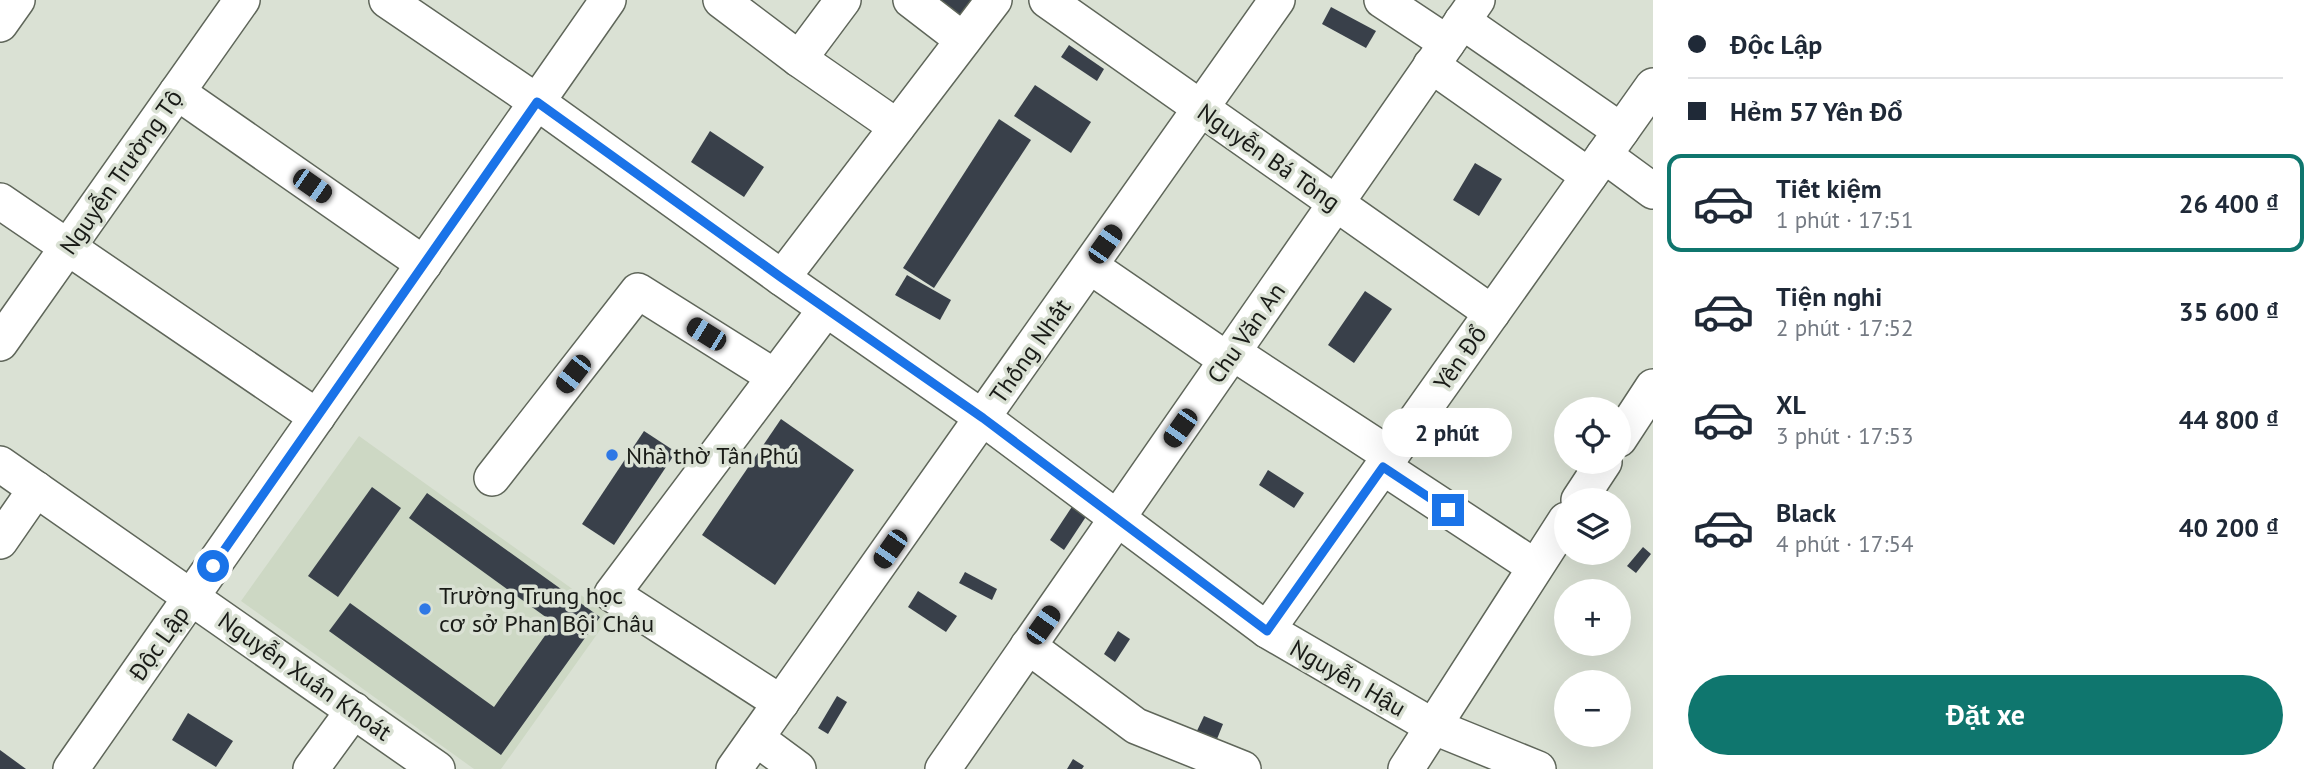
<!DOCTYPE html>
<html lang="vi">
<meta charset="utf-8">
<style>
:root{--surface:#fff;--page:#f6f6f7;--text:#1f2937;--muted:#747a83;--line:#e0e1e3;--accent:#0f766e}
body{margin:0;font-family:"PT Sans",sans-serif;background:var(--page);color:var(--text);height:100vh;display:flex;flex-direction:column;font-size:26px;white-space:nowrap}
*{box-sizing:border-box;margin:0}
p{font-size:23px;color:var(--muted)}
.icon{flex:none;width:38px;height:38px;fill:none;stroke:currentColor;stroke-width:2;stroke-linecap:round;stroke-linejoin:round}
.map{position:relative;flex:1;overflow:hidden}
.details{display:flex;flex-direction:column;background:var(--surface);width:665px}
.details>*{flex:none}
.guide{display:grid;align-content:center;height:154px;padding:0 35px;background:var(--surface)}
.buttons{position:absolute;left:1554px;top:397px;display:grid;gap:14px}
.buttons a{display:grid;place-items:center;width:77px;height:77px;border-radius:50%;background:var(--surface);box-shadow:0 7px 28px #0002;font-size:35px}
.end{position:absolute;width:32px;height:32px;margin:-16px;border:9px solid #1a73e8;background:#fff;box-shadow:0 0 0 4px #fff}
.from{border-radius:50%}
.bubble{position:absolute;height:49px;border-radius:24px;background:var(--surface);box-shadow:0 7px 28px #0002;font-size:23px;font-weight:700;line-height:49px;text-align:center}
.car{position:absolute;width:21px;height:42px;margin:-21px -10px;border-radius:9px;box-shadow:0 0 5px 2px #0007;background:linear-gradient(#222 24%,#8ab4d8 0 40%,#222 0 76%,#8ab4d8 0 86%,#222 0)}
.guide b{display:flex;align-items:center;gap:24px;height:66px;font-size:26px}
.guide b+b{border-top:2px solid var(--line)}
.guide i{width:18px;height:18px;background:var(--text)}
ul{padding:0;list-style:none}
li{display:flex;align-items:center;gap:21px;height:98px;margin:0 14px 10px;padding:0 21px;border:4px solid transparent;border-radius:14px}
li div{flex:1}
li b{display:block;font-size:26px}
li em{font-style:normal;font-weight:700}
li.current{border-color:var(--accent)}
li>.icon{width:63px;height:63px;stroke-width:1.5}
.primary-button{display:flex;gap:14px;margin-top:auto;padding:14px 35px}
.primary-button a{flex:1;height:80px;border-radius:42px;background:var(--accent);color:#fff;font-size:28px;font-weight:700;line-height:80px;text-align:center}
main{display:flex;flex:1;min-height:0}
.map>svg:first-child{display:block}
.built{fill:#cdd8c4}
.building{fill:#39404a}
.lines{fill:none;stroke-linecap:round;stroke-linejoin:round}
.minor-casing{stroke:#5f665a;stroke-width:38}
.minor{stroke:#fff;stroke-width:35}
.route{stroke:#1a73e8;stroke-width:9}
.poi-dot{fill:#2f78e5;stroke:#dae1d4;stroke-width:2.5}
.labels{text-anchor:middle;dominant-baseline:central;stroke-width:7;stroke-linejoin:round;paint-order:stroke}
.street-label{font-size:24px;fill:#191b17;stroke:#dae1d4}
.poi-label{font-size:24px;fill:#191b17;stroke:#dae1d4;text-anchor:start}
</style>
<main>
<div class="map">
<svg width="1653" height="769" viewBox="0 0 1653 769">
<rect width="100%" height="100%" fill="#dae1d4"/>
<!-- built -->
<path class="built" d="M 359,436 L 610,616 L 501,769 L 474,769 L 241,601 Z"/>
<!-- building -->
<g class="building">
<path d="M 920,0 L 985,0 L 950,23 Z"/>
<path d="M 1331,7 L 1376,31 L 1366,48 L 1322,24 Z"/>
<path d="M 1069,45 L 1104,69 L 1097,81 L 1061,57 Z"/>
<path d="M 1035,85 L 1091,122 L 1071,153 L 1014,116 Z"/>
<path d="M 999,119 L 1031,140 L 934,288 L 903,268 Z"/>
<path d="M 710,131 L 764,167 L 744,197 L 691,162 Z"/>
<path d="M 1475,163 L 1502,179 L 1479,216 L 1453,200 Z"/>
<path d="M 907,275 L 951,300 L 940,320 L 895,295 Z"/>
<path d="M 1365,291 L 1392,309 L 1354,363 L 1328,345 Z"/>
<path d="M 781,419 L 854,470 L 775,585 L 702,535 Z"/>
<path d="M 644,431 L 676,452 L 614,545 L 582,524 Z"/>
<path d="M 1268,470 L 1304,493 L 1294,508 L 1259,485 Z"/>
<path d="M 372,487 L 401,508 L 338,597 L 308,576 Z"/>
<path d="M 427,493 L 600,617 L 501,755 L 329,631 L 350,603 L 494,707 L 554,623 L 409,518 Z"/>
<path d="M 1079,496 L 1093,506 L 1064,550 L 1050,540 Z"/>
<path d="M 1643,547 L 1651,554 L 1636,573 L 1627,566 Z"/>
<path d="M 965,572 L 997,589 L 992,600 L 959,583 Z"/>
<path d="M 918,591 L 957,616 L 946,632 L 908,607 Z"/>
<path d="M 1118,631 L 1130,639 L 1115,662 L 1104,654 Z"/>
<path d="M 837,696 L 847,702 L 828,734 L 818,728 Z"/>
<path d="M 188,713 L 233,741 L 216,767 L 172,740 Z"/>
<path d="M 1204,716 L 1223,724 L 1215,744 L 1195,735 Z"/>
<path d="M 0,750 L 26,769 L 0,769 Z"/>
<path d="M 1073,759 L 1084,766 L 1082,769 L 1067,769 Z"/>
</g>
<g class="lines">
<!-- minor casing -->
<g class="minor-casing">
<g id="minor">
<path d="M 387,0 L 537,102 L 782,278 L 983,418 L 1267,630 L 1432,726 L 1538,769"/>
<path d="M 721,0 L 799,59 L 897,127"/>
<path d="M 911,0 L 963,40"/>
<path d="M 1047,0 L 1492,313"/>
<path d="M 1382,0 L 1447,43"/>
<path d="M 1462,21 L 1621,131"/>
<path d="M 0,24 L 17,0"/>
<path d="M 799,59 L 843,0"/>
<path d="M 1431,65 L 1589,176"/>
<path d="M 177,92 L 424,264"/>
<path d="M 1604,155 L 1653,191"/>
<path d="M 0,201 L 317,417"/>
<path d="M 1090,266 L 1227,360"/>
<path d="M 782,278 L 994,0"/>
<path d="M 0,343 L 242,0"/>
<path d="M 1232,352 L 1391,456"/>
<path d="M 1619,439 L 1653,387"/>
<path d="M 0,464 L 437,769"/>
<path d="M 1383,467 L 1535,567"/>
<path d="M 492,478 L 638,291 L 775,377"/>
<path d="M 1579,500 L 1604,462"/>
<path d="M 0,541 L 36,489"/>
<path d="M 1267,630 L 1653,86"/>
<path d="M 1028,646 L 1136,726 L 1243,769"/>
<path d="M 781,703 L 612,594 L 826,309"/>
<path d="M 756,738 L 798,769"/>
<path d="M 71,769 L 608,0"/>
<path d="M 311,769 L 354,710"/>
<path d="M 734,769 L 1277,0"/>
<path d="M 943,769 L 1477,0"/>
<path d="M 1406,769 L 1566,520"/>
</g>
</g>
<!-- minor -->
<use href="#minor" class="minor"/>
</g>
<g class="lines">
<!-- route -->
<path class="route" d="M 213,566 L 537,102 L 782,278 L 983,418 L 1267,631 L 1383,467 L 1448,510"/>
</g>
<!-- markers -->
<g class="poi-dot">
<circle cx="612" cy="455" r="7"/>
<circle cx="425" cy="609" r="7"/>
</g>
<g class="labels">
<!-- street labels -->
<g class="street-label">
<text transform="translate(1269 157) rotate(35)">Nguyễn Bá Tòng</text>
<text transform="translate(121 172) rotate(-55)">Nguyễn Trường Tộ</text>
<text transform="translate(1246 333) rotate(-55)">Chu Văn An</text>
<text transform="translate(1030 351) rotate(-55)">Thống Nhất</text>
<text transform="translate(1460 358) rotate(-55)">Yên Đổ</text>
<text transform="translate(159 643) rotate(-55)">Độc Lập</text>
<text transform="translate(305 676) rotate(35)">Nguyễn Xuân Khoát</text>
<text transform="translate(1348 678) rotate(30)">Nguyễn Hậu</text>
</g>
<!-- poi labels -->
<g class="poi-label">
<text x="626" y="455">Nhà thờ Tân Phú</text>
<text x="439" y="595">Trường Trung học<tspan x="439" dy="28">cơ sở Phan Bội Châu</tspan></text>
</g>
</g>
</svg>
<div class="buttons">
<a><svg class="icon" aria-label="locate" viewBox="0 0 24 24"><circle cx="12" cy="12" r="6"/><path d="M12 2v4M12 18v4M2 12h4M18 12h4"/></svg></a>
<a><svg class="icon" aria-label="layers" viewBox="0 0 24 24"><path d="M12 4l9 5-9 5-9-5zM3 14l9 5 9-5"/></svg></a>
<a>+</a>
<a>−</a>
</div>
<i class="end from" style="left:213px;top:566px"></i>
<i class="end" style="left:1448px;top:510px"></i>
<div class="bubble" style="left:1382px;top:408px;width:130px">2 phút</div>
<i class="car" style="left:312px;top:186px;rotate:125deg"></i>
<i class="car" style="left:1105px;top:244px;rotate:35deg"></i>
<i class="car" style="left:706px;top:334px;rotate:302deg"></i>
<i class="car" style="left:573px;top:374px;rotate:218deg"></i>
<i class="car" style="left:1180px;top:428px;rotate:215deg"></i>
<i class="car" style="left:890px;top:549px;rotate:215deg"></i>
<i class="car" style="left:1043px;top:625px;rotate:35deg"></i>
</div>
<section class="details">
<div class="guide">
<b><i class="from"></i>Độc Lập</b>
<b><i></i>Hẻm 57 Yên Đổ</b>
</div>
<ul>
<li class="current"><svg class="icon" aria-label="car" viewBox="0 0 24 24"><path d="M5 17H2v-5l4-1 3-4h7l3 4 3 1v5h-3M9 17h6M6 11h13"/><circle cx="7" cy="17" r="2"/><circle cx="17" cy="17" r="2"/></svg><div><b>Tiết kiệm</b><p>1 phút · 17:51</p></div><em>26 400 ₫</em></li>
<li><svg class="icon" aria-label="car" viewBox="0 0 24 24"><path d="M5 17H2v-5l4-1 3-4h7l3 4 3 1v5h-3M9 17h6M6 11h13"/><circle cx="7" cy="17" r="2"/><circle cx="17" cy="17" r="2"/></svg><div><b>Tiện nghi</b><p>2 phút · 17:52</p></div><em>35 600 ₫</em></li>
<li><svg class="icon" aria-label="car" viewBox="0 0 24 24"><path d="M5 17H2v-5l4-1 3-4h7l3 4 3 1v5h-3M9 17h6M6 11h13"/><circle cx="7" cy="17" r="2"/><circle cx="17" cy="17" r="2"/></svg><div><b>XL</b><p>3 phút · 17:53</p></div><em>44 800 ₫</em></li>
<li><svg class="icon" aria-label="car" viewBox="0 0 24 24"><path d="M5 17H2v-5l4-1 3-4h7l3 4 3 1v5h-3M9 17h6M6 11h13"/><circle cx="7" cy="17" r="2"/><circle cx="17" cy="17" r="2"/></svg><div><b>Black</b><p>4 phút · 17:54</p></div><em>40 200 ₫</em></li>
</ul>
<div class="primary-button"><a>Đặt xe</a></div>
</section>
</main>
